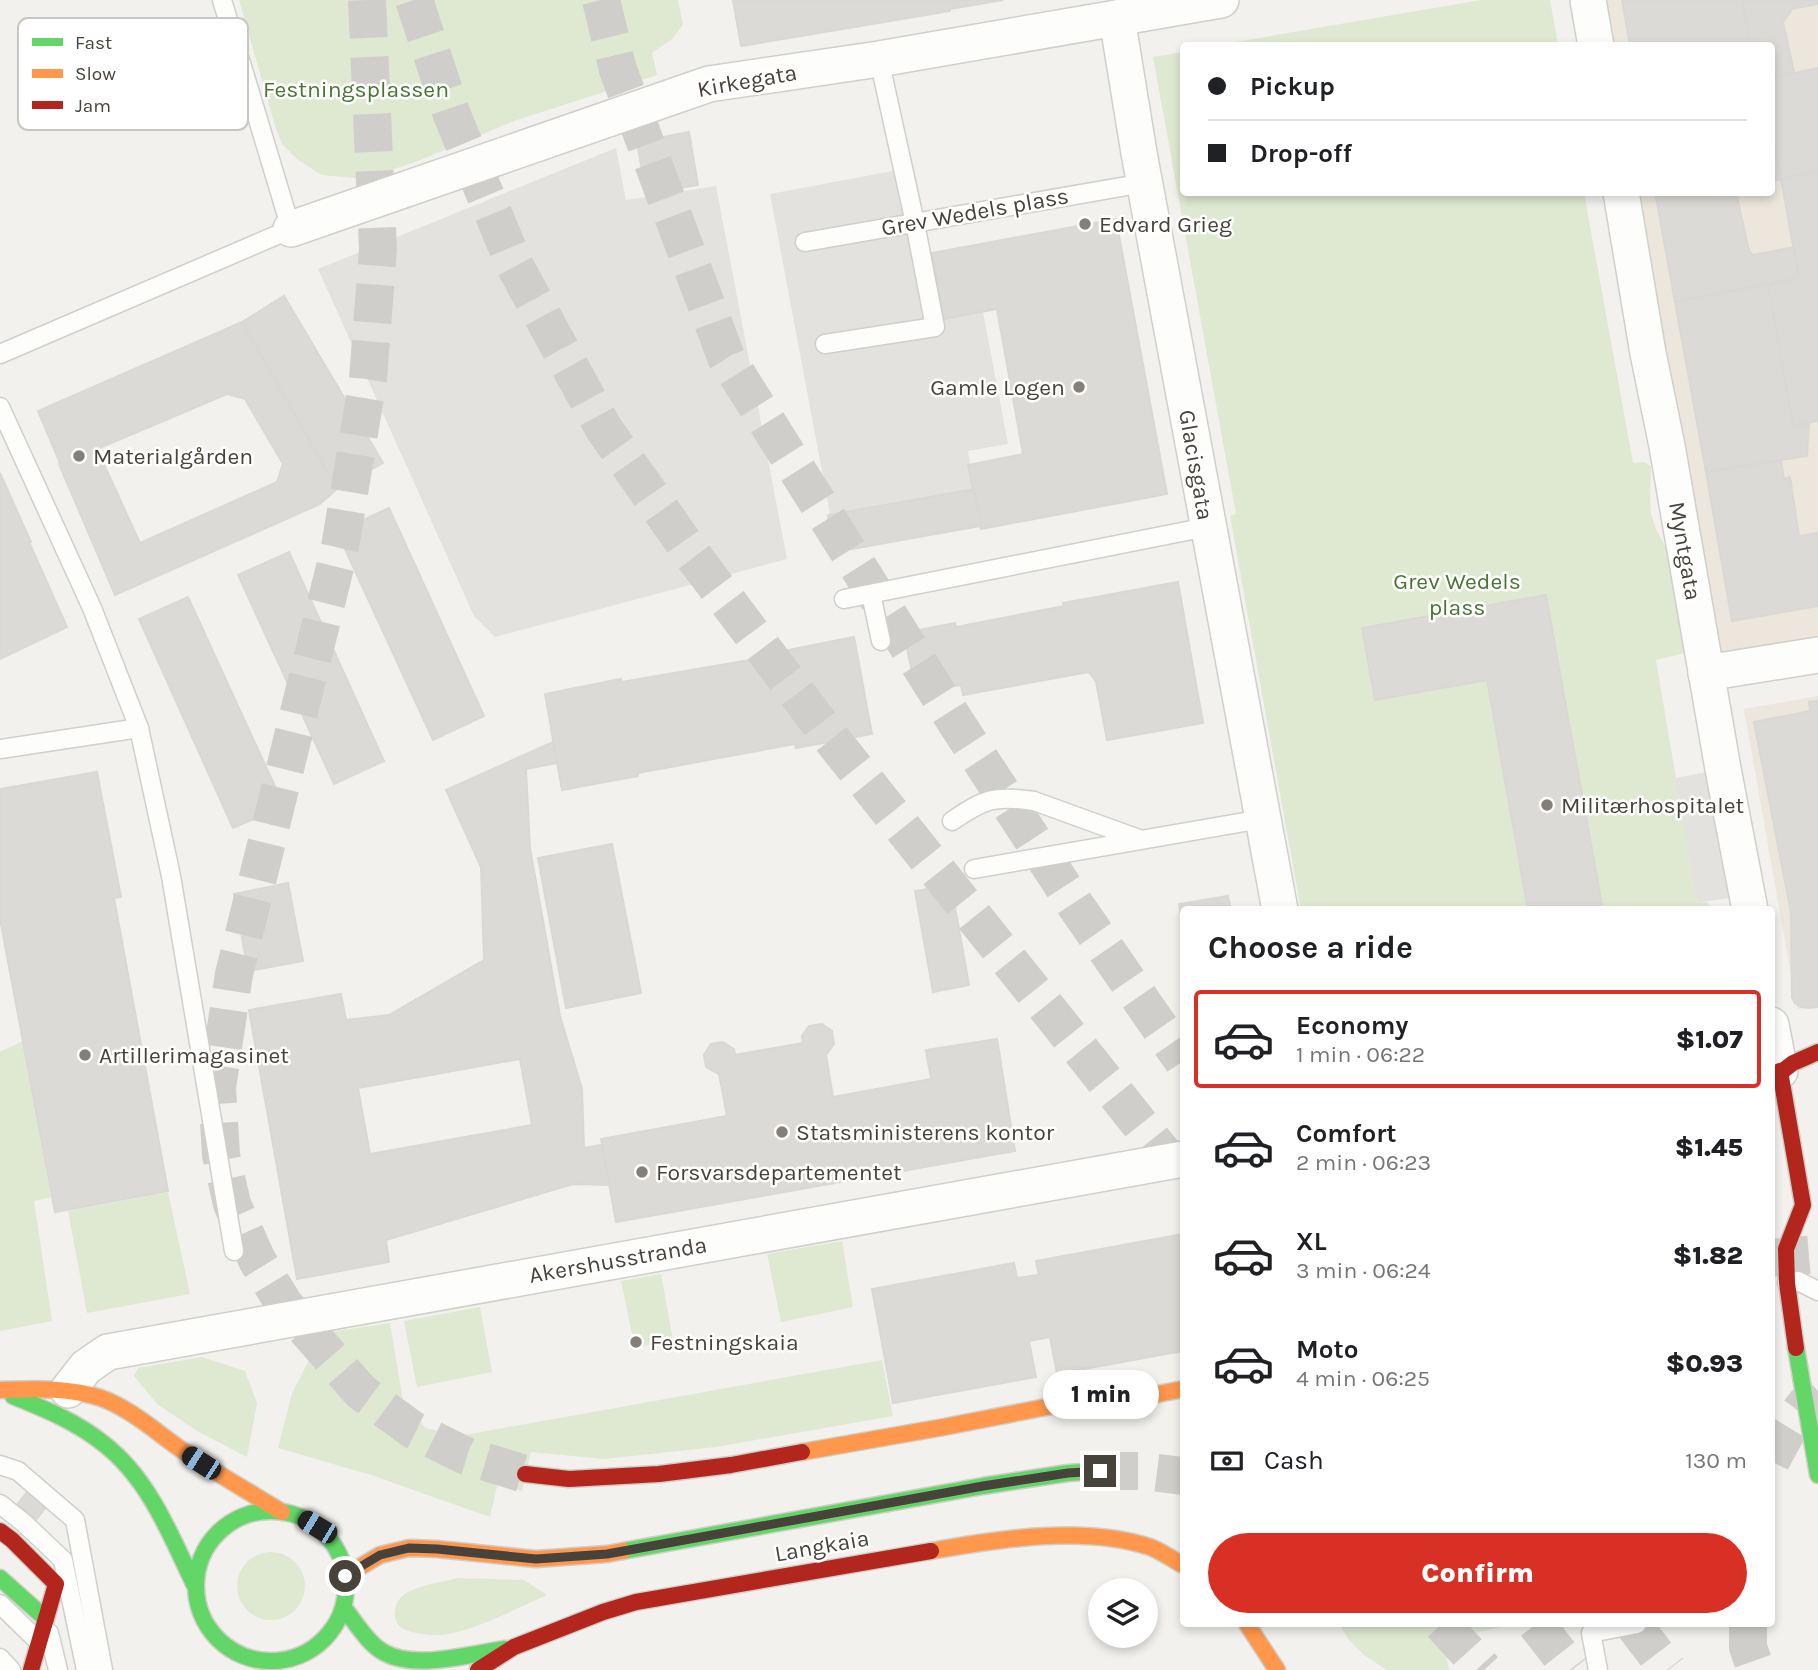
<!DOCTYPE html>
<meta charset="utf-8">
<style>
:root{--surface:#fff;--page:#f2f2f2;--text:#202124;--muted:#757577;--line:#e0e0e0;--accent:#d93025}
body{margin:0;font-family:Karla,sans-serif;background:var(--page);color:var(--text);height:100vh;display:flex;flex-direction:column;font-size:26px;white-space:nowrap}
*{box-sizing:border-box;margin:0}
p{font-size:23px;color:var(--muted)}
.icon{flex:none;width:38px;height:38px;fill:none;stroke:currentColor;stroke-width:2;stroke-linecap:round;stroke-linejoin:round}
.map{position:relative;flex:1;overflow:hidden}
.sheet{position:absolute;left:1180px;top:906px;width:595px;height:721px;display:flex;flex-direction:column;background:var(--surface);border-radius:7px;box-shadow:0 4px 10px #0003}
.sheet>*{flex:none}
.guide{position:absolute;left:1180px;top:42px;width:595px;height:154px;border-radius:7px;box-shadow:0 4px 10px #0003;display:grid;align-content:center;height:154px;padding:0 28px;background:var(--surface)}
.fabs{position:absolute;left:1088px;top:1578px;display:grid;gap:14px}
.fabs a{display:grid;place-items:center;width:70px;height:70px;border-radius:50%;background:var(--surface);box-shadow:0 4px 10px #0003;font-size:35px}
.end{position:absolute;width:32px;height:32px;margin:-16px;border:9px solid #48433a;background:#fff;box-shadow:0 0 0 4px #fff}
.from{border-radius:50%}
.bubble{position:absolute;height:49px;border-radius:24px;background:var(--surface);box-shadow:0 4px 10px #0003;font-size:23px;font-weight:800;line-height:49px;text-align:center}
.car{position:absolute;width:21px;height:42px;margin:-21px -10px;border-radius:9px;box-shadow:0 0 5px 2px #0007;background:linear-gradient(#222 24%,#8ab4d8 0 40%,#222 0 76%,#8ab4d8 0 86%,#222 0)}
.guide b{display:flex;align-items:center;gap:24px;height:66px;font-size:26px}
.guide b+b{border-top:2px solid var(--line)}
.guide i{width:18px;height:18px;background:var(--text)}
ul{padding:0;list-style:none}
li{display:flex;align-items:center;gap:21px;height:98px;margin:0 14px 10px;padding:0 14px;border:4px solid transparent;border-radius:7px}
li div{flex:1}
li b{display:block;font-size:26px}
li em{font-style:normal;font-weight:800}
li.current{border-color:var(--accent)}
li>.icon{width:63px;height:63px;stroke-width:1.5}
h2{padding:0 28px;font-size:32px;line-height:84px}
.pay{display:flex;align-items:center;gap:18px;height:77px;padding:0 28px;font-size:26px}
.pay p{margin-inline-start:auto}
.button{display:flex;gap:14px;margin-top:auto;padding:14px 28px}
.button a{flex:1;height:80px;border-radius:42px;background:var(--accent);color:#fff;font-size:28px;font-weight:800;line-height:80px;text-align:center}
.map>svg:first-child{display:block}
.commercial{fill:#ece6dc}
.green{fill:#dfe9d1}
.parking{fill:#e4e2df}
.building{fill:#dcdad6;stroke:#dad8d4;stroke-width:2;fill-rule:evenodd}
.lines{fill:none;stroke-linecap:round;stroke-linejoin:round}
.highway-tunnel{stroke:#d0ceca;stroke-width:38;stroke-dasharray:38 19;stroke-linecap:butt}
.lane-casing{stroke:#d0cfcb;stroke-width:21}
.street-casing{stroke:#d0cfcb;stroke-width:38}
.fast-casing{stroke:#d0cec6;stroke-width:19}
.slow-casing{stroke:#d0cec6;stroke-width:19}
.jam-casing{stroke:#d0cec6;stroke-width:19}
.lane{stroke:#fdfdfc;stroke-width:18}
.street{stroke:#fdfdfc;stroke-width:35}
.fast{stroke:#63d668;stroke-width:16}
.slow{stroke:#ff974d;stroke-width:16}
.jam{stroke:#b3261e;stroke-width:16}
.route{stroke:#48433a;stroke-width:9}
.poi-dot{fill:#848079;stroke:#fff;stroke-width:2.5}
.labels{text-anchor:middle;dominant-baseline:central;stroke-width:5;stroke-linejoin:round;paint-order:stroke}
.street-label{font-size:23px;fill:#48433a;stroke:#fff}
.park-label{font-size:23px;fill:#4a7433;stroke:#fff}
.poi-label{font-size:23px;fill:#48433a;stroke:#fff;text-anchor:start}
.key{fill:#fff;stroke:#c8c7c4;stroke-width:2}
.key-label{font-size:19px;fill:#48433a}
</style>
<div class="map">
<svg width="1818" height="1670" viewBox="0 0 1818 1670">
<rect width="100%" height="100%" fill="#f2f1ee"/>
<!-- commercial -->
<g class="commercial">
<path d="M 1588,0 L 1818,0 L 1818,655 L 1706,673 L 1621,193 L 1771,192 L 1771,46 L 1596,45 Z"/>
<path d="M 1818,696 L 1818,1005 L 1797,1009 L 1744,709 Z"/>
</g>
<!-- green -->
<g class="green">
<path d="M 239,0 L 678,0 L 683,25 L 672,39 L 652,53 L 657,75 L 514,121 L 418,161 L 365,179 L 321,175 L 297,159 L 282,144 L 275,126 Z"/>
<path d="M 1481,0 L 1550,0 L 1558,45 L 1218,45 Z"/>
<path d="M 1183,52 L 1183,192 L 1584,193 L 1633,463 L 1645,462 L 1651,467 L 1650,493 L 1651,514 L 1656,529 L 1666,548 L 1685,653 L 1656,660 L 1697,903 L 1707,902 L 1712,910 L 1301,910 L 1230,516 L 1236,514 L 1153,57 Z"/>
<path d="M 23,1041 L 51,1197 L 34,1201 L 52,1321 L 0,1331 L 0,1052 Z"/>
<path d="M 168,1192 L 190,1294 L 87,1313 L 68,1211 Z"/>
<path d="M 842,1241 L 853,1307 L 781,1322 L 767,1254 Z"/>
<path d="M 661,1274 L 673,1340 L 635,1348 L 621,1281 Z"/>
<path d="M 480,1307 L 492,1372 L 417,1387 L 404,1321 Z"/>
<path d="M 390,1323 L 404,1407 L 426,1428 L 459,1436 L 882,1360 L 893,1416 L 716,1447 L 604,1459 L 531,1452 L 522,1491 L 498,1482 L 490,1517 L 371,1475 L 278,1448 L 292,1393 L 323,1333 Z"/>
<path d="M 202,1357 L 245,1371 L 257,1403 L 247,1457 L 197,1431 L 157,1404 L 134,1376 L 138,1368 Z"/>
<circle cx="271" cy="1586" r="34"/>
<path d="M 458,1578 L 524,1580 L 547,1595 C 519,1607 465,1636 436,1635 C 427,1635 412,1633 404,1629 C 389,1622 394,1600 406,1593 C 421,1585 442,1582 458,1578 Z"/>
<path d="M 1339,1624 L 1515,1624 L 1443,1640 L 1449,1670 L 1387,1670 L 1364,1655 L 1349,1640 Z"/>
</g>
<!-- parking -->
<g class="parking">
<path d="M 616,148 L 626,200 L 716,186 L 787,559 L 495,637 L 474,616 L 318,269 Z"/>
<path d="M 914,167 L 940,304 L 980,296 L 1008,444 L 968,451 L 974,488 L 830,514 L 770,194 Z"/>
<path d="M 1723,769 L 1747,895 L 1697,903 L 1675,778 Z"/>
</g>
<!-- building -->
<g class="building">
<path d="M 733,0 L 1003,0 L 950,9 L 950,11 L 741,46 Z"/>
<path d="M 1622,0 L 1742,0 L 1751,46 L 1630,46 Z"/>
<path d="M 1742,0 L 1818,0 L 1818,4 L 1792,9 L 1783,22 L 1794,72 L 1771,78 L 1771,46 L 1751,46 Z"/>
<path d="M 1818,68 L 1818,171 L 1781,179 L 1774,146 L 1771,146 L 1771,78 Z"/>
<path d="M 689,132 L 698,185 L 646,194 L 637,142 Z"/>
<path d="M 1771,146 L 1774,146 L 1781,179 L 1771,181 Z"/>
<path d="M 1818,171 L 1818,421 L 1793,426 L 1768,284 L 1789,280 L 1798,273 L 1781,179 Z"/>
<path d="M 1655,192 L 1736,192 L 1749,251 L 1753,255 L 1794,247 L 1798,273 L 1789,280 L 1675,302 Z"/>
<path d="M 1116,219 L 1167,494 L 981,529 L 968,465 L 1023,454 L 997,309 L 944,319 L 932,253 Z"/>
<path d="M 1768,284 L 1793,426 L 1809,423 L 1807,456 L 1706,472 L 1675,302 Z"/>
<path d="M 284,296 L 383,463 L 337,489 L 242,322 Z"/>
<path d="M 242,322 L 337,489 L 320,504 L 115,595 L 59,464 L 60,463 L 38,411 ZM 227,394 L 245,399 L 283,464 L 277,482 L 140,543 L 97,449 Z"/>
<path d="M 1781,460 L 1784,479 L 1790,477 L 1799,536 L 1818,533 L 1818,606 L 1732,621 L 1706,472 Z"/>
<path d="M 0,473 L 31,542 L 29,542 L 67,627 L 0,659 Z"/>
<path d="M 974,489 L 981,526 L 834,552 L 828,515 Z"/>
<path d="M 389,508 L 484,716 L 433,740 L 337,532 Z"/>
<path d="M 289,552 L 384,761 L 334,784 L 238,575 Z"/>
<path d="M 1178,582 L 1203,723 L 1107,740 L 1096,682 L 1089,672 L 963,695 L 961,685 L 916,692 L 904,633 L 955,623 L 956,627 L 1064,606 L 1063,603 Z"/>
<path d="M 1546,595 L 1559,668 L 1603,910 L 1528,910 L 1487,680 L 1375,700 L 1362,628 Z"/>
<path d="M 188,597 L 284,806 L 233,828 L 139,619 Z"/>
<path d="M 854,637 L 872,734 L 796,748 L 795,744 L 638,773 L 638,776 L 562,790 L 545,694 L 621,679 L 622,682 L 779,655 L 778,652 Z"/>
<path d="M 1818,701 L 1818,1007 L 1810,1008 L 1801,1007 L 1795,1003 L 1792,998 L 1791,913 L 1754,722 L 1810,711 L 1809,702 Z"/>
<path d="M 553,742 L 557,763 L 526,769 L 530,848 L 560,1016 L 582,1089 L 584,1148 L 602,1145 L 609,1185 L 573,1184 L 386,1240 L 389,1262 L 297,1279 L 249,1010 L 341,994 L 346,1020 L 389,1015 L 484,960 L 481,867 L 446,790 ZM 520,1059 L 532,1125 L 370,1154 L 358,1088 Z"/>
<path d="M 97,772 L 121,897 L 114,898 L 168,1191 L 55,1212 L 0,919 L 0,789 Z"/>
<path d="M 612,844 L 641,993 L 566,1008 L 538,858 Z"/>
<path d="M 288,883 L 303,961 L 248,971 L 234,894 Z"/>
<path d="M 951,885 L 969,985 L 933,992 L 915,891 Z"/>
<path d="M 1228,896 L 1231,910 L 1183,910 L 1183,928 L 1179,904 Z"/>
<path d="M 822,1024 L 832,1031 L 834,1044 L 826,1055 L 833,1097 L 931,1079 L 926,1050 L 997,1039 L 1015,1151 L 616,1222 L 601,1139 L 727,1116 L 719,1074 L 706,1067 L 704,1055 L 711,1044 L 723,1042 L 734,1049 L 735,1055 L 803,1043 L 802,1036 L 809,1026 Z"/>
<path d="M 1183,1234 L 1183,1351 L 1057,1374 L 1050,1337 L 1029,1341 L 1036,1377 L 893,1403 L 872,1289 L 1014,1263 L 1017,1278 L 1039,1275 L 1036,1261 Z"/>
<path d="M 27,1492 L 46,1507 L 36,1520 L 17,1505 Z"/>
</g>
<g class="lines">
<!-- highway-tunnel -->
<g class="highway-tunnel">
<path d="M 367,0 L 378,249 L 368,379 L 340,547 L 234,974 L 217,1088 L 221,1155 L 232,1204 L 257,1260 L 284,1304 L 361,1392 L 413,1430 L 466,1456 L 525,1474"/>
<path d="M 414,0 L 452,115 L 515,266 L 604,429 L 691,553 L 826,732 L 1183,1178"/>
<path d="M 601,0 L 618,70 L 726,357 L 957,724 L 1076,906 L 1183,1061"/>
<path d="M 1771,1258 L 1818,1254"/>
<path d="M 1771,1461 C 1784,1436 1797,1410 1818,1391"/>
<path d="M 1100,1471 L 1143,1471 L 1183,1476"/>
<path d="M 1442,1624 L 1484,1670"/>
<path d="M 1536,1624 L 1572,1670"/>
<path d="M 1633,1624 L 1668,1670"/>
<path d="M 1748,1624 L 1748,1647 L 1756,1670"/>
</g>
<!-- lane casing -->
<g class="lane-casing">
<g id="lane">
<path d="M 805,242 L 1144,183"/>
<path d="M 825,344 L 935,327 L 915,223 L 879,59"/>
<path d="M 0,354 L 291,229 L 222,0"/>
<path d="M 0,407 L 92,608 L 139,728 L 171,876 L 234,1251"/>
<path d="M 871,594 L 881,641"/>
<path d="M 844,599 L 1207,527"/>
<path d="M 0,749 L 139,728"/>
<path d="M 952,821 C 984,799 994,795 1034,801 L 1139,839"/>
<path d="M 974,869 L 1262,819"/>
<path d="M 1787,1283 L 1798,1281 L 1818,1291"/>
<path d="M 0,1465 L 18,1471 L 75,1520 L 103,1670"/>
<path d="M 0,1504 L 24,1523 L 63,1560 L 86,1670"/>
<path d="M 0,1604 L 40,1643"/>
<path d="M 49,1633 L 58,1670"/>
<path d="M 0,1658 L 11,1670"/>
<path d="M 1598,1670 L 1591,1633 L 1637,1624"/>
</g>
</g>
<!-- street casing -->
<g class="street-casing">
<g id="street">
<path d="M 1588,0 L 1596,46"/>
<path d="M 1117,18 L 1139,153 L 1280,910"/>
<path d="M 1621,192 L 1648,353 L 1667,446 L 1723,769 L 1750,910"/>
<path d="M 291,229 L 709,84 L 879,59 L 1221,0"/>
<path d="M 1706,673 L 1818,655"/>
<path d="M 1771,1025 L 1780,1071"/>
<path d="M 68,1390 L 86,1367 L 108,1352 L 1183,1159"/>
</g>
</g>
<!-- fast casing -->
<g class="fast-casing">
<g id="fast">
<path d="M 1796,1348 L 1818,1475"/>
<path d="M 13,1396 C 45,1409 77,1422 104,1444 C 149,1479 170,1534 194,1584"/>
<circle cx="271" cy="1586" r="75"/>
<path d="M 623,1551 L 983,1486 L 1068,1473 L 1100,1471"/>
<path d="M 0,1578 L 46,1619"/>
<path d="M 344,1608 C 356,1623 368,1644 385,1653 C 416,1670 471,1654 505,1649"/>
</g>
</g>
<!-- slow casing -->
<g class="slow-casing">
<g id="slow">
<path d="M 0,1390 C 33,1389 69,1387 101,1398 C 131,1409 156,1432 182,1450 C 214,1472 249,1492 282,1512"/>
<path d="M 802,1452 L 944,1427 L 1113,1394 L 1158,1394 L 1183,1389"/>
<path d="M 931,1551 C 998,1539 1084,1525 1150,1547 C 1161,1551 1172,1559 1183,1565"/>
<path d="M 345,1576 L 380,1555 L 409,1548 L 437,1549 L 536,1559 L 607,1554 L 623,1551"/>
<path d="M 1247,1624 L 1277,1670"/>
</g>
</g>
<!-- jam casing -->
<g class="jam-casing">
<g id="jam">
<path d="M 1780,1071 L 1803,1205 L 1786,1249 L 1787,1283 L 1796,1348"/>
<path d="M 1771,1080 L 1793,1063 L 1818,1052"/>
<path d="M 525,1474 L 569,1479 L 659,1474 L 731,1465 L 802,1452"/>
<path d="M 0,1531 L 12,1540 L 56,1584 L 31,1670"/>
<path d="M 478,1670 L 514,1647 L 603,1612 L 636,1602 L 931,1551"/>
</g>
</g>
<!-- lane -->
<use href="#lane" class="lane"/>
<!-- street -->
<use href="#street" class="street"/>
<!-- fast -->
<use href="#fast" class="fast"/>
<!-- slow -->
<use href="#slow" class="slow"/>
<!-- jam -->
<use href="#jam" class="jam"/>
</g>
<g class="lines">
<!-- route -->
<path class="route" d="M 345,1576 L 380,1555 L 409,1548 L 437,1549 L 536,1559 L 607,1554 L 983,1486 L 1068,1473 L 1100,1471"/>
</g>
<!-- markers -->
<g class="poi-dot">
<circle cx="1085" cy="224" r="7"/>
<circle cx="1079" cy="387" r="7"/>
<circle cx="79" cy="456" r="7"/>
<circle cx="1547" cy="805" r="7"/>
<circle cx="85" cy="1055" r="7"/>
<circle cx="782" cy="1132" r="7"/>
<circle cx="642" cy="1172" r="7"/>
<circle cx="636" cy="1342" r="7"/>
</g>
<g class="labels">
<!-- street labels -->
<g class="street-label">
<text transform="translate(747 81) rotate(-10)">Kirkegata</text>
<text transform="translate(975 212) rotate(-10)">Grev Wedels plass</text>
<text transform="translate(1196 465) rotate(80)">Glacisgata</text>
<text transform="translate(1685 551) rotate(80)">Myntgata</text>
<text transform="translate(618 1260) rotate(-10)">Akershusstranda</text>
<text transform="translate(822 1546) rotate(-10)">Langkaia</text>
</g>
<!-- park labels -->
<g class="park-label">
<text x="356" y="89">Festningsplassen</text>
<text x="1457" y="581">Grev Wedels<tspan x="1457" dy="26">plass</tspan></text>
</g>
<!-- poi labels -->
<g class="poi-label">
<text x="1099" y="224">Edvard Grieg</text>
<text x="1065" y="387" text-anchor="end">Gamle Logen</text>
<text x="93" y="456">Materialgården</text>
<text x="1561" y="805">Militærhospitalet</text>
<text x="99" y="1055">Artillerimagasinet</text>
<text x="796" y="1132">Statsministerens kontor</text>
<text x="656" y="1172">Forsvarsdepartementet</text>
<text x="650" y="1342">Festningskaia</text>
</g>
</g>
<!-- legend -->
<rect x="18" y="18" width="230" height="112" rx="10" class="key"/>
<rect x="32" y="38" width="31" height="8" fill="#63d668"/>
<rect x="32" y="69" width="31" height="9" fill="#ff974d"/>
<rect x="32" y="101" width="31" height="8" fill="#b3261e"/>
<g class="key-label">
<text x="75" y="49">Fast</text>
<text x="75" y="80">Slow</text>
<text x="75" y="112">Jam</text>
</g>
</svg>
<div class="fabs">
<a><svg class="icon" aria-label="layers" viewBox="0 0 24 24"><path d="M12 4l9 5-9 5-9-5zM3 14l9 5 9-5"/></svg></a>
</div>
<i class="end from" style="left:345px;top:1576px"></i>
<i class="end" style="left:1100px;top:1471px"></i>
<div class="bubble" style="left:1043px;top:1370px;width:116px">1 min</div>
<i class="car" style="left:201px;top:1463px;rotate:303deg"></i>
<i class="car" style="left:317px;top:1527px;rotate:301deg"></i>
<div class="guide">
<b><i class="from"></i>Pickup</b>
<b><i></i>Drop-off</b>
</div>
<section class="sheet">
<h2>Choose a ride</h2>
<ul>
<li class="current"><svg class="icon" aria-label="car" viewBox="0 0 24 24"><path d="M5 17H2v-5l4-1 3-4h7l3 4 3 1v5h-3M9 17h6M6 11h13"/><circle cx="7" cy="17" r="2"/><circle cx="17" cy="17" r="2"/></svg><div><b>Economy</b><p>1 min · 06:22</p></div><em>$1.07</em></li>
<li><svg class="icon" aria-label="car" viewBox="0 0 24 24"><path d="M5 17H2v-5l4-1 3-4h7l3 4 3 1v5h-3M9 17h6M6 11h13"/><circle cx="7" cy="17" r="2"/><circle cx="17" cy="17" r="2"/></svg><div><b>Comfort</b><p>2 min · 06:23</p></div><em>$1.45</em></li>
<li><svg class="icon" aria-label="car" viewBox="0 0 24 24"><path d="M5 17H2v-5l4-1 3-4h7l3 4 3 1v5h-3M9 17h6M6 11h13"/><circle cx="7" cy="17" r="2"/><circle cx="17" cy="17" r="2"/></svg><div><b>XL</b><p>3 min · 06:24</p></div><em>$1.82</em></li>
<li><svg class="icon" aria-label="car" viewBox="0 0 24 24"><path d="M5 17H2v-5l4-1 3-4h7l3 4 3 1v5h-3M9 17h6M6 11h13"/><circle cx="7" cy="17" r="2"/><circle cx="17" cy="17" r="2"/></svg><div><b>Moto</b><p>4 min · 06:25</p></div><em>$0.93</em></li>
</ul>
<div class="pay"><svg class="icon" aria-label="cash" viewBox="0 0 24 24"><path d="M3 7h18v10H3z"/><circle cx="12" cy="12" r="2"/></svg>Cash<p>130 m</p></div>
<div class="button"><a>Confirm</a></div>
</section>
</div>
